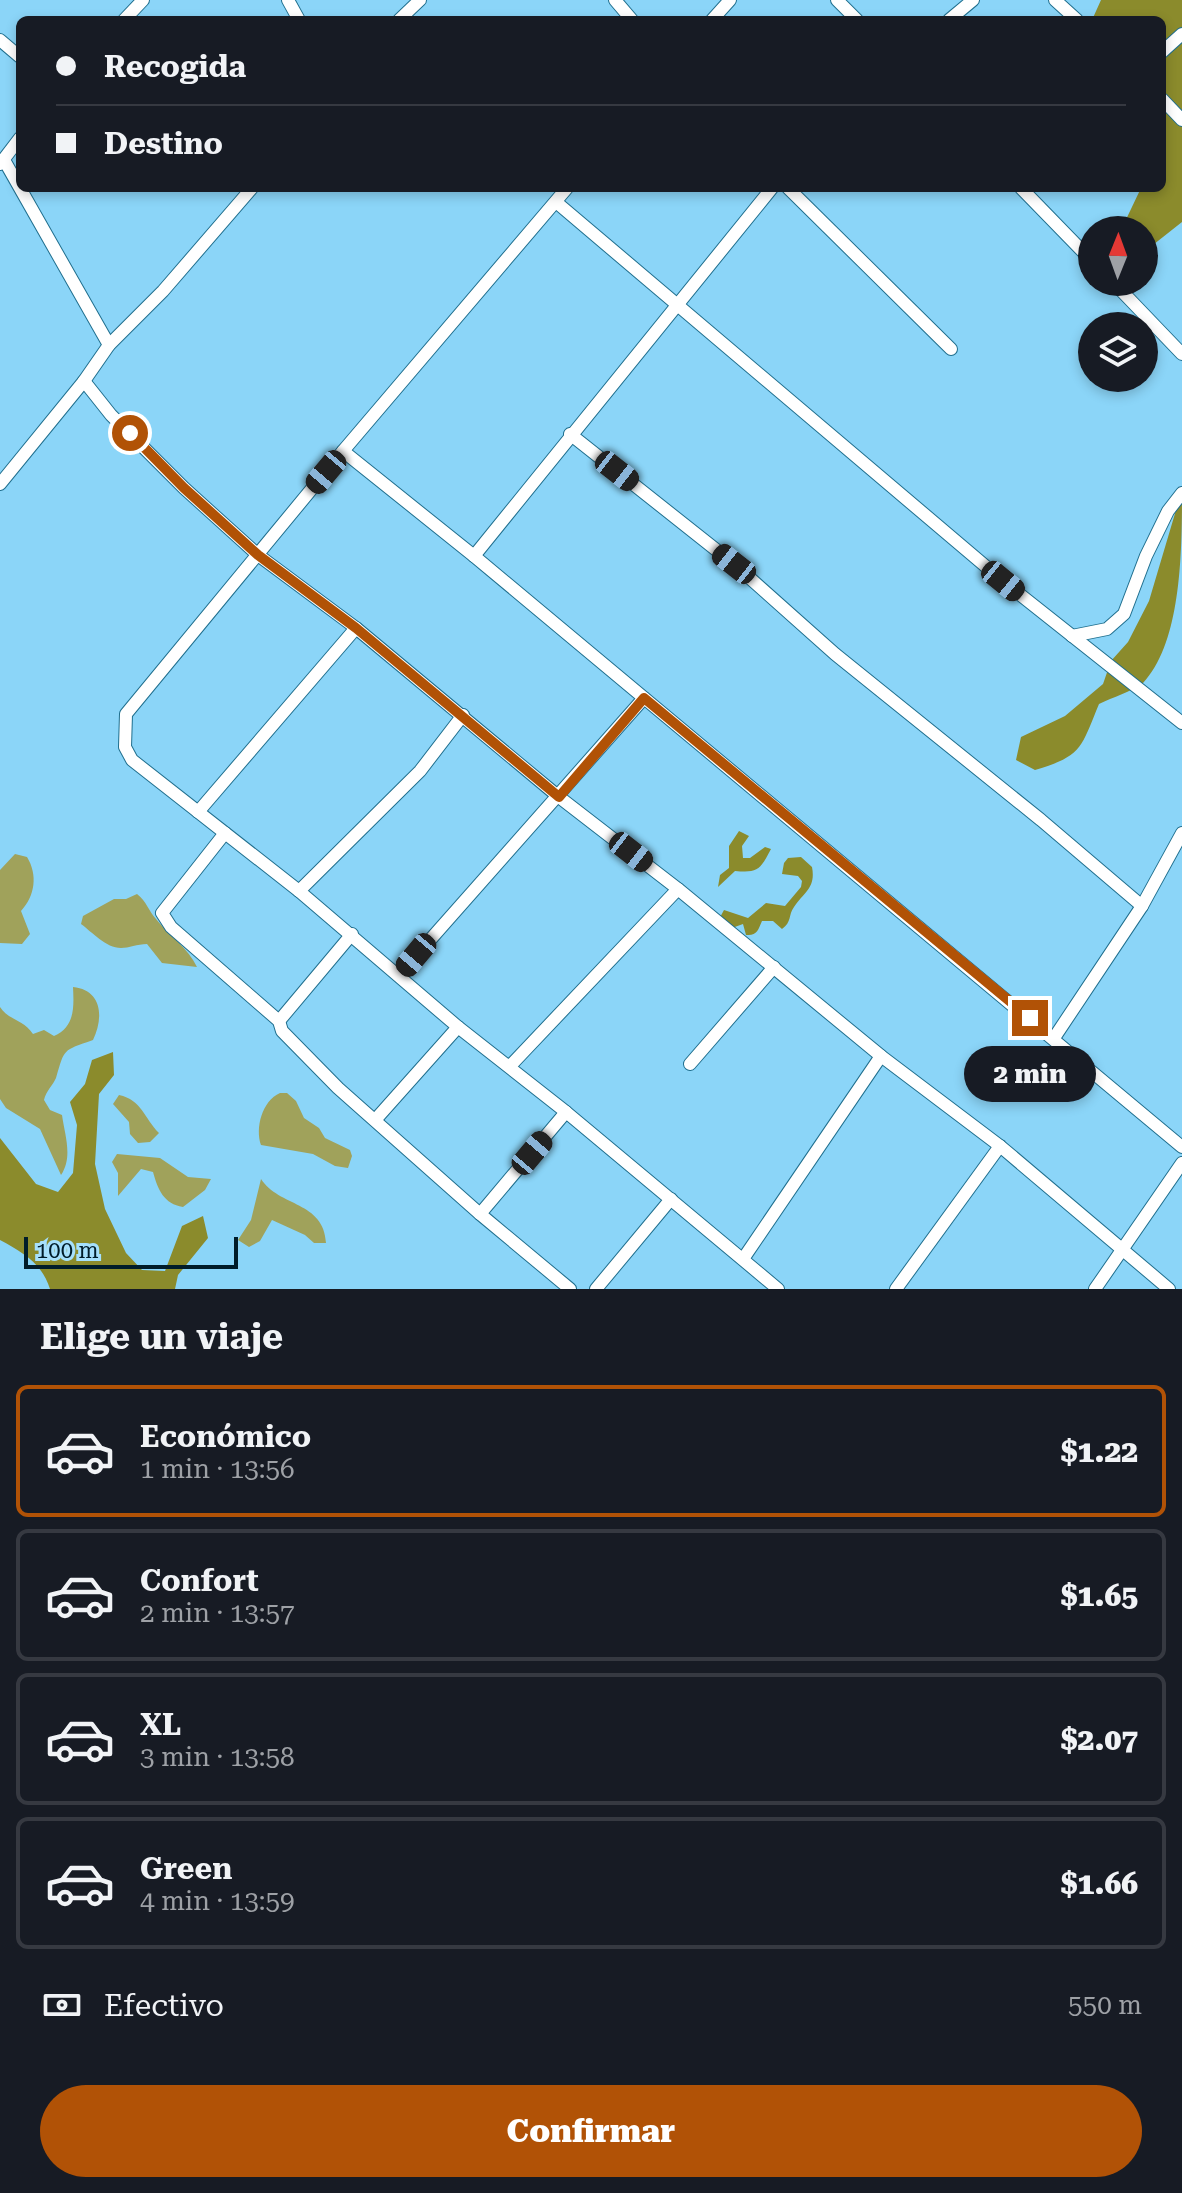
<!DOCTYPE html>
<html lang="es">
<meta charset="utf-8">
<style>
:root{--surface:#171b24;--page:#20242c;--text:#f1f3f6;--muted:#9ea1a6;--line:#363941;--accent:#b15206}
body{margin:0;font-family:"Roboto Serif",serif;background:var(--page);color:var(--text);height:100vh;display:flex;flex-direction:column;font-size:30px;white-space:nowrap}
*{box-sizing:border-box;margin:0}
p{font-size:26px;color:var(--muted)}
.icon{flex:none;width:44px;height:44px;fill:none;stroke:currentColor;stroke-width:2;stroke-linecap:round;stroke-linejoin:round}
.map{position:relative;height:1289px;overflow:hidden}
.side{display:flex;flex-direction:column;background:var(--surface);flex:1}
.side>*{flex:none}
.top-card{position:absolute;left:16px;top:16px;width:1150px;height:176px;border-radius:12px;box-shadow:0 4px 12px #0003;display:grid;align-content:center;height:176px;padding:0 40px;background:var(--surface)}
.needle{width:52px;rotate:1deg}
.tools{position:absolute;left:1078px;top:216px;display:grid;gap:16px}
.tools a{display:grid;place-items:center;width:80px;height:80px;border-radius:50%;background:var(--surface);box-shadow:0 4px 12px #0003;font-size:40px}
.scale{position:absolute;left:24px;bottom:20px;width:214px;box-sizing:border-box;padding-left:8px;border:4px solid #001c29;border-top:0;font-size:22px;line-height:28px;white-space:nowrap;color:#001c29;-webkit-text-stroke:6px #a6e0fc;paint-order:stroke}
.end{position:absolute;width:36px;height:36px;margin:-18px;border:10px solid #b15206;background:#fff;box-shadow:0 0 0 4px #fff}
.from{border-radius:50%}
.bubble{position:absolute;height:56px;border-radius:28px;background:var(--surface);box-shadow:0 4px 12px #0003;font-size:26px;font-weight:800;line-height:56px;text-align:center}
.car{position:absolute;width:24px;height:48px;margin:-24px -12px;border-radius:10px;box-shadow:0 0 6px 2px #0007;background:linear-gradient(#222 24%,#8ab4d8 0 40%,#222 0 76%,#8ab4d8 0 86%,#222 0)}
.top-card b{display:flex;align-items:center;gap:28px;height:76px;font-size:30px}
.top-card b+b{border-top:2px solid var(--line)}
.top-card i{width:20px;height:20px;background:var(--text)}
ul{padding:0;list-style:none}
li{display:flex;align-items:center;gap:24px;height:132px;margin:0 16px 12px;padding:0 24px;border:4px solid var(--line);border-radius:12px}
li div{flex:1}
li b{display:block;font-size:30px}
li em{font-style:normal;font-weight:800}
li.current{border-color:var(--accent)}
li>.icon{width:72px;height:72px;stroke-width:1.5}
h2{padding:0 40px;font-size:36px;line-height:96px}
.pay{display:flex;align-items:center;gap:20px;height:88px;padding:0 40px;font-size:30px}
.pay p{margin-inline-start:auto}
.button{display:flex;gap:16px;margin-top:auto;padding:16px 40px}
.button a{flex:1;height:92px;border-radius:48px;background:var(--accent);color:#fff;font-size:32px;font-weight:800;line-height:92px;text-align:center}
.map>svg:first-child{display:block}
.green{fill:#a0a25b}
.forest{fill:#8b8b2c}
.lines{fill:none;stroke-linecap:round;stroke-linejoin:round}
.street-casing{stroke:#206f8e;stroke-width:14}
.street{stroke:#fff;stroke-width:12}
.route{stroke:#b15206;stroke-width:10}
</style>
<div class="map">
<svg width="1182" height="1289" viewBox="0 0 1182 1289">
<rect width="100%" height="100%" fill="#8bd5f8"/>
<!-- green -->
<g class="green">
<path d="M 15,854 L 27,857 C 38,875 35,896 21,911 L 30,934 L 22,944 L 0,943 L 0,870 Z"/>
<path d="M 137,894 C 147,902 148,910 156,919 C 169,935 188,948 197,967 L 162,963 L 147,944 C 137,944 129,948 121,948 C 106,948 92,932 81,924 L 83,916 L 114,899 L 126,899 Z"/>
<path d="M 73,987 C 102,990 104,1017 93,1040 C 62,1051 65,1048 56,1078 C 53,1085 46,1091 44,1100 L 50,1110 L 62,1115 C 65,1136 73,1157 61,1175 L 40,1129 L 6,1108 L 0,1099 L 0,1007 C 8,1020 23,1019 33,1034 L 44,1030 L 54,1036 C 75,1027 74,1007 73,987 Z"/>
<path d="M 280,1093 L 287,1093 L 296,1101 L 304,1118 L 319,1128 L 325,1138 L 350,1150 L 352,1156 L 348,1168 L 335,1166 L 313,1154 L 261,1145 C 255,1128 262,1101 280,1093 Z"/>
<path d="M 119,1095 C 142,1100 144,1118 159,1133 L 150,1142 L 138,1143 L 130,1134 L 129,1122 L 113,1104 Z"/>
<path d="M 117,1154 L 160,1158 L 188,1177 L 211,1179 L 205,1190 L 183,1207 C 164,1204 158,1190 153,1172 L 141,1169 L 118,1196 L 118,1173 L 112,1162 Z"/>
<path d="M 261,1179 C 279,1207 324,1201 326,1243 L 314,1243 L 305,1235 L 272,1220 L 260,1241 L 249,1247 L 238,1240 L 251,1220 Z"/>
</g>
<!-- forest -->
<g class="forest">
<path d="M 1101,0 L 1182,0 L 1182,222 L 1144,252 L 1144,230 L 1121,230 L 1141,188 L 1162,188 L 1162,20 L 1092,20 Z"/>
<path d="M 1182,490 C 1182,549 1182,642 1143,683 C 1131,692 1113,697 1099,704 C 1081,747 1083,756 1035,770 L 1016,760 L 1021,737 L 1065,716 L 1103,684 L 1111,661 L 1128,642 L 1149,601 Z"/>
<path d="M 739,831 L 749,836 L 742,846 L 743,858 L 750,858 L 765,847 L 771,849 C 760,870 758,873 735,871 L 718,887 L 720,875 L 729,868 L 729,846 Z"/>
<path d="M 801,857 L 812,867 C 816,888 804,892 794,907 C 788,915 792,922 782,929 L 773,921 L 762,921 C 758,930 757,936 746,935 L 743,924 L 732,928 L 718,921 L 724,910 L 748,918 L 766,903 L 785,906 L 801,887 L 802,881 L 798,876 L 782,874 L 784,863 L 788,858 Z"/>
<path d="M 113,1052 L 114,1075 L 99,1094 L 95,1164 L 105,1209 L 126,1253 L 142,1270 L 165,1271 L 182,1226 L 203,1216 L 208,1238 L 178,1275 L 175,1289 L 50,1289 C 42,1263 22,1252 0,1240 L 0,1138 L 36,1184 L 58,1192 L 73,1173 L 77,1125 L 70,1102 L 85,1084 L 92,1060 Z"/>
</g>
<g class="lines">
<!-- street casing -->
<g class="street-casing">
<g id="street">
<path d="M 288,0 L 299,20"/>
<path d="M 615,0 L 632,20"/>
<path d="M 837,0 L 857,20"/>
<path d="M 1055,0 L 1077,20"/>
<path d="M 124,20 L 143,0"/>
<path d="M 399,20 L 420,0"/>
<path d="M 712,20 L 730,0"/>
<path d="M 949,20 L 973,0"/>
<path d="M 0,40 L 20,57"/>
<path d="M 1162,52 L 1182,34"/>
<path d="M 1162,99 L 1182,120"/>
<path d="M 4,160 L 109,345"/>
<path d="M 0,164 L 20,138"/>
<path d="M 567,188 L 343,451 L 126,714 L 125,747 L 132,760 L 299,891 L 458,1027 L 566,1112 L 778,1289"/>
<path d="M 788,188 L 951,349"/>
<path d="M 1021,188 L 1092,261"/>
<path d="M 556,202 L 1003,581 L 1182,723"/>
<path d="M 1113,282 L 1182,354"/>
<path d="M 84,381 L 111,415 L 184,488 L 258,555 L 356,628 L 559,797 L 678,889 L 881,1056 L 1000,1146 L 1169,1289"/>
<path d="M 570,434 L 734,564 L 835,654 L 1041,820 L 1142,906"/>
<path d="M 343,451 L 474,556 L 1182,1147"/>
<path d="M 0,484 L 84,381 L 109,345 L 163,291 L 252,188"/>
<path d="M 474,556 L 772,188"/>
<path d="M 1072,636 L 1107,629 L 1124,614 L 1146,556 L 1168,511 L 1182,493"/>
<path d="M 198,812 L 356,628"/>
<path d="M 225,833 L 162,913 L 171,927 L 279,1021 L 282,1031 L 338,1088 L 480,1214 L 570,1289"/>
<path d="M 299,891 L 420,771 L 463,715"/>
<path d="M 399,975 L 644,698"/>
<path d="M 279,1021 L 352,934"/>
<path d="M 1054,1038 L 1142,906 L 1182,833"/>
<path d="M 690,1064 L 774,967"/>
<path d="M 510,1066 L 678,889"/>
<path d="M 376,1119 L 458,1027"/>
<path d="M 480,1214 L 566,1112"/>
<path d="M 743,1259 L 881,1056"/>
<path d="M 596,1289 L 671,1199"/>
<path d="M 896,1289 L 1000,1146"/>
<path d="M 1095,1289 L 1182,1163"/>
</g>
</g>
<!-- street -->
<use href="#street" class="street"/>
</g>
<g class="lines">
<!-- route -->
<path class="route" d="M 130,433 L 184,488 L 258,555 L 356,628 L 559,797 L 644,698 L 1030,1018"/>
</g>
</svg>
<div class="tools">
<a><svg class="needle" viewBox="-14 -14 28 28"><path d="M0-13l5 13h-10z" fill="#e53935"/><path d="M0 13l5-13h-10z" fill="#9ea1a6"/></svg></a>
<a><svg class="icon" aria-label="layers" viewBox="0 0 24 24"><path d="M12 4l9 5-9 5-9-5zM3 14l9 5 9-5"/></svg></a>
</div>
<div class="scale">100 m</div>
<i class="end from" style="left:130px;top:433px"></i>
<i class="end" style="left:1030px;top:1018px"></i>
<div class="bubble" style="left:964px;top:1046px;width:132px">2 min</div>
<i class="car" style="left:617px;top:471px;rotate:128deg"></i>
<i class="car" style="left:326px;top:472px;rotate:220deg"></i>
<i class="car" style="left:734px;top:564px;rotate:308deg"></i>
<i class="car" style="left:1003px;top:581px;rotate:129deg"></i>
<i class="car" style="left:631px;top:852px;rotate:128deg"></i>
<i class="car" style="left:416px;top:955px;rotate:220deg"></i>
<i class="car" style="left:532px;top:1153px;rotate:40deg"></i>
<div class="top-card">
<b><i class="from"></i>Recogida</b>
<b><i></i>Destino</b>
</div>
</div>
<section class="side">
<h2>Elige un viaje</h2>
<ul>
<li class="current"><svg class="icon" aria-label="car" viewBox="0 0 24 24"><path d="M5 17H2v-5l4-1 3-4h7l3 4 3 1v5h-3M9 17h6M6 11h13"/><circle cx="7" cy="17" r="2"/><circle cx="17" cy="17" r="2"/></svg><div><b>Económico</b><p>1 min · 13:56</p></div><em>$1.22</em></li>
<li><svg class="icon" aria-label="car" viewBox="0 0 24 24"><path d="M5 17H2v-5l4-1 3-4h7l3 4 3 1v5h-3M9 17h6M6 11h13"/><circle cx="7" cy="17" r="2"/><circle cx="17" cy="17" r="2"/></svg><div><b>Confort</b><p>2 min · 13:57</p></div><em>$1.65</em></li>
<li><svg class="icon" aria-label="car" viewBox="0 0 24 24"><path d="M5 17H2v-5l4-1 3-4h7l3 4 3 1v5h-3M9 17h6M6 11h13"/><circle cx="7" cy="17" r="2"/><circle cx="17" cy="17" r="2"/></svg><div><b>XL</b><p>3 min · 13:58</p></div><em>$2.07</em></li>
<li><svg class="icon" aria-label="car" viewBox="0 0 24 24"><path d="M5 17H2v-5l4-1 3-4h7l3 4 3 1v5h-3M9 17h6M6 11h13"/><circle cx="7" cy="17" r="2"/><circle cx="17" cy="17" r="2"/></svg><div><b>Green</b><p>4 min · 13:59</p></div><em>$1.66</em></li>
</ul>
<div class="pay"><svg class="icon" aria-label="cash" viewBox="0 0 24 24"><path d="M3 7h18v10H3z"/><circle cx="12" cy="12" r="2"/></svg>Efectivo<p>550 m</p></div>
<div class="button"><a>Confirmar</a></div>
</section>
